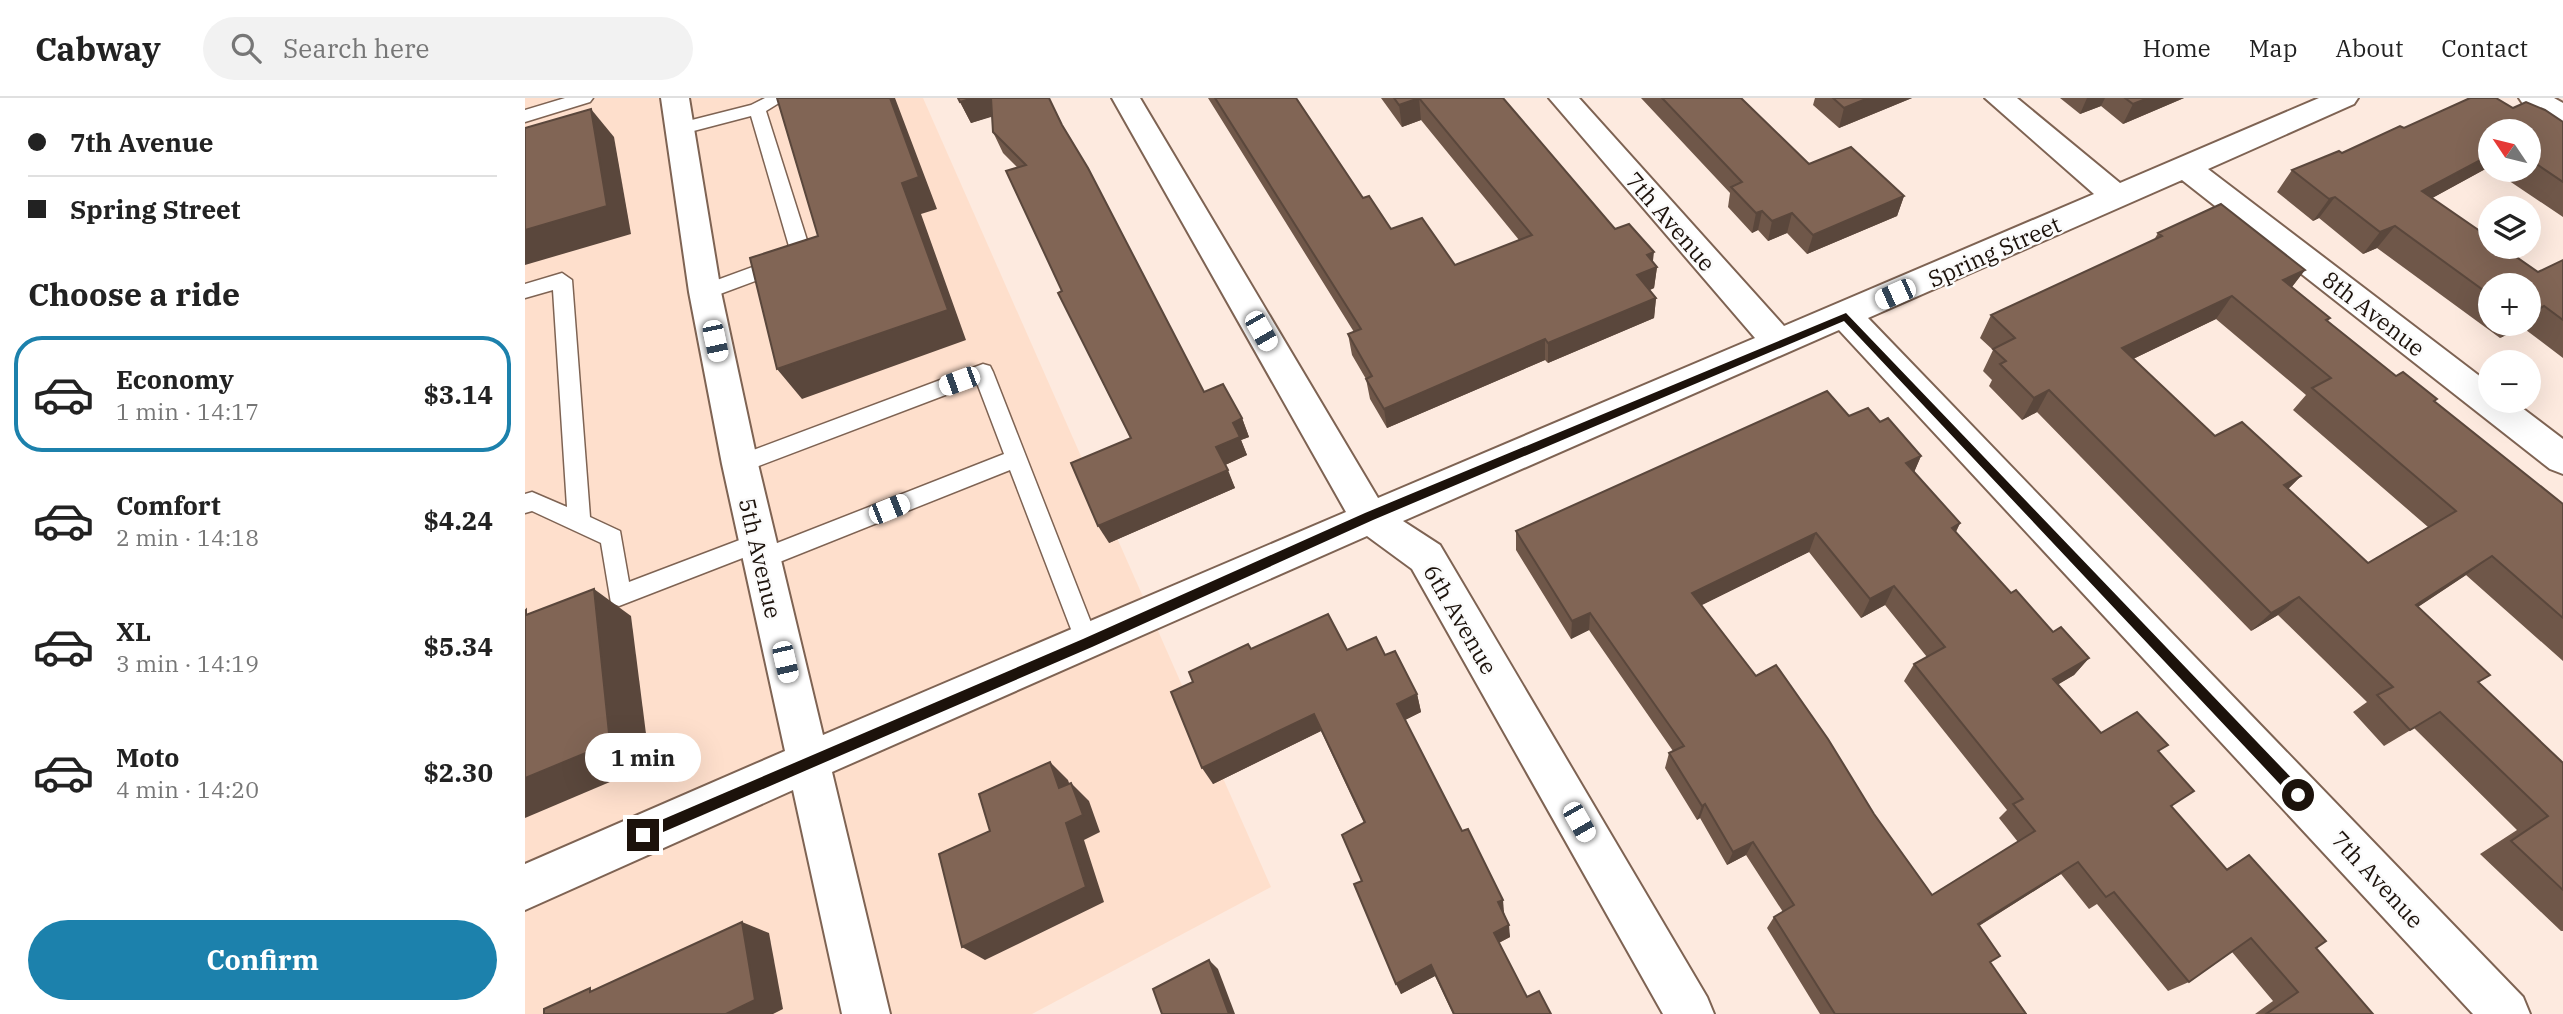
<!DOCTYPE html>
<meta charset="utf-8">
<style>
:root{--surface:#fff;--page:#f2f2f2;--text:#222;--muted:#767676;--line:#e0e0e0;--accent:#1c81ac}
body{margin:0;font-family:"IBM Plex Serif",serif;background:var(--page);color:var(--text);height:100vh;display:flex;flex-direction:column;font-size:26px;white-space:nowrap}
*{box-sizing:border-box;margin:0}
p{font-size:23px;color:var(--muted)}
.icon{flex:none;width:38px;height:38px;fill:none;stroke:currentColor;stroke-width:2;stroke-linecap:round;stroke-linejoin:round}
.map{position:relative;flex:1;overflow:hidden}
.drawer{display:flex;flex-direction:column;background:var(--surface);width:525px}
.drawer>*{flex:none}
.banner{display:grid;align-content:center;height:154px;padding:0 28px;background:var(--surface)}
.needle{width:46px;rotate:305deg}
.buttons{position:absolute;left:1953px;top:21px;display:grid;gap:14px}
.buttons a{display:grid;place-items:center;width:63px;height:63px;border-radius:50%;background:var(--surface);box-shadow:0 7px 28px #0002;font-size:35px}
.end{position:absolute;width:32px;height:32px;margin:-16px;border:9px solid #1c120b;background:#fff;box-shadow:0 0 0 4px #fff}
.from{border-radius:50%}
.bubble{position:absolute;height:49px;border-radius:24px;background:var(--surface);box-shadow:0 7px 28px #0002;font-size:23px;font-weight:700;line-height:49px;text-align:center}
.car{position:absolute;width:21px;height:42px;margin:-21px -10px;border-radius:9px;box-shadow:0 0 5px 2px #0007;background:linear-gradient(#fff 24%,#345 0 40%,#fff 0 76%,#345 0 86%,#fff 0)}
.banner b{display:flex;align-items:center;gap:24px;height:66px;font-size:26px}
.banner b+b{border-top:2px solid var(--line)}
.banner i{width:18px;height:18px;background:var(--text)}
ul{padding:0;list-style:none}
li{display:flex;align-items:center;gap:21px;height:116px;margin:0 14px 10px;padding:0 14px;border:4px solid transparent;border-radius:28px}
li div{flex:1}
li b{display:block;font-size:26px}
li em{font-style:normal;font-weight:700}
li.selected{border-color:var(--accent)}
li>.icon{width:63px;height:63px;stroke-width:1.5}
h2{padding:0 28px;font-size:32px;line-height:84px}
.action{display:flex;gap:14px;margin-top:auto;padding:14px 28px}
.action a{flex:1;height:80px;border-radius:42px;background:var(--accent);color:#fff;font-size:28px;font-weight:700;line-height:80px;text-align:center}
header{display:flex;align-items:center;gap:42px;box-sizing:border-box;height:98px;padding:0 35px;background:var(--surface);border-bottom:2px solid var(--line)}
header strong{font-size:33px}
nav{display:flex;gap:38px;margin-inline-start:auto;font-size:24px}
.search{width:490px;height:63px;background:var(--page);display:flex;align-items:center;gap:18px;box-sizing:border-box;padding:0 24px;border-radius:38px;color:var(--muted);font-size:26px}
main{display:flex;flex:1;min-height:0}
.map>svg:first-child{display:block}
.built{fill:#fedfcc}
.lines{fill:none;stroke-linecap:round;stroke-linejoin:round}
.lane-casing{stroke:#7e6353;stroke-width:3}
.street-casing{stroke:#7e6353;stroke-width:4}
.lane{fill:#fff;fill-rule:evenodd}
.street{fill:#fff;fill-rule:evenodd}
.wall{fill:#6f5749;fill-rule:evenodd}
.shaded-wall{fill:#5a473c}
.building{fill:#816555;stroke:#5a473c;stroke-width:2;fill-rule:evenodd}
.route{fill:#1c120b}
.labels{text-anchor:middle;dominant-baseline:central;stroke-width:5;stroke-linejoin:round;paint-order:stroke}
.street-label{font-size:23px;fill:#1c120b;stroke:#fbfbfb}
</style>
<header>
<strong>Cabway</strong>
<div class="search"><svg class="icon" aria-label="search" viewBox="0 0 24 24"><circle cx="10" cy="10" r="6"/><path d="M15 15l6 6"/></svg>Search here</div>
<nav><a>Home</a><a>Map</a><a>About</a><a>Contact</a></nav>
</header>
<main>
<section class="drawer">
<div class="banner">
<b><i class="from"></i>7th Avenue</b>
<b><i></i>Spring Street</b>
</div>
<h2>Choose a ride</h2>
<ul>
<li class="selected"><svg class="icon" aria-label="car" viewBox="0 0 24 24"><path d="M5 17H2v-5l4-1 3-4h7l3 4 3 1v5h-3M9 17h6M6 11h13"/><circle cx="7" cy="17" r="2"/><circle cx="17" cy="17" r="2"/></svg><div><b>Economy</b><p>1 min · 14:17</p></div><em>$3.14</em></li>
<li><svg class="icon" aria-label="car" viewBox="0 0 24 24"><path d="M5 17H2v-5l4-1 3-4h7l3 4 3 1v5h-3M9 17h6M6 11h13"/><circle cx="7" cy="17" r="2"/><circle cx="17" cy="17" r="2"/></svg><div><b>Comfort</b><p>2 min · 14:18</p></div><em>$4.24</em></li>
<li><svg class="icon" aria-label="car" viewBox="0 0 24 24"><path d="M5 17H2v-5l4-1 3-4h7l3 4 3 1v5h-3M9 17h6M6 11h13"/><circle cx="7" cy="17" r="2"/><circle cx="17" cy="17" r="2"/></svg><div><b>XL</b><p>3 min · 14:19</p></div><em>$5.34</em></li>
<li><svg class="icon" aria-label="car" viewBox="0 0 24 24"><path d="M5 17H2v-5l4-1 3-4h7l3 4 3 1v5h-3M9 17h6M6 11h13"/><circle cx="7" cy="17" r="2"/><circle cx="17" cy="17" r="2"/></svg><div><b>Moto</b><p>4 min · 14:20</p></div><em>$2.30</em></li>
</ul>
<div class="action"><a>Confirm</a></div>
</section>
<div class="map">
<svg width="2038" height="916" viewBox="0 0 2038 916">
<rect width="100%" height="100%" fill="#fdeadf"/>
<!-- built -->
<path class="built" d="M 0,0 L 398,0 L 746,789 L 507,916 L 0,916 Z"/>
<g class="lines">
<!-- lane casing -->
<g class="lane-casing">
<g id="lane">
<path d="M 40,0 L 68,0 L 65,4 L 0,24 L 0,12 Z"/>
<path d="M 240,0 L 262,0 L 241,13 L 287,158 L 284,163 L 187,199 L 173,199 L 170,194 L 173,189 L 266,155 L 226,18 L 157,36 L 148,30 L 151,26 L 226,7 Z"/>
<path d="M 37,175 L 47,182 L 65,419 L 95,433 L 104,484 L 233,435 L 241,437 L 244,444 L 242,449 L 479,356 L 452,285 L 215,375 L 207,372 L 204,366 L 207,360 L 458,266 L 465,268 L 468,274 L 574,545 L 570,552 L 562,556 L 554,552 L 485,372 L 237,471 L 229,468 L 226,461 L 228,456 L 94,508 L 86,505 L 76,445 L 7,413 L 0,415 L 0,396 L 7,394 L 42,409 L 28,192 L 0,200 L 0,186 Z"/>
</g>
</g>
<!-- street casing -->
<g class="street-casing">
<g id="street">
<path d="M 136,0 L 164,0 L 196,194 L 233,366 L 298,637 L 821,414 L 587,0 L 615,0 L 853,400 L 1230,240 L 1024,0 L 1054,0 L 1259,228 L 1569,96 L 1460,0 L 1492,0 L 1595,85 L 1794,0 L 1833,0 L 1829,6 L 1683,71 L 1965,286 L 1965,303 L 1988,303 L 2038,341 L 2038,376 L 2025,371 L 1657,82 L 1343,220 L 1998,899 L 2005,916 L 1948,916 L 1314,232 L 878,423 L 915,447 L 1182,899 L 1189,916 L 1138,916 L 887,471 L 842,438 L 307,674 L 365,916 L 317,916 L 268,692 L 0,812 L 0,766 L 260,653 L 197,366 L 164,194 Z"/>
<path d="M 1994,0 L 2029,0 L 2038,5 L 2038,27 L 1998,6 Z"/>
</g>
</g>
<!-- lane -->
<use href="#lane" class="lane"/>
<!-- street -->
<use href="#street" class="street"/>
</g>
<!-- wall -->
<g class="wall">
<path d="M 433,0 L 537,27 L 679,294 L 717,320 L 724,339 L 716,342 L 722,357 L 700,367 L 710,390 L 584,445 L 606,340 L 537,193 L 492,69 L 478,55 L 468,34 L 467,18 L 446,25 Z"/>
<path d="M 683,0 L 771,0 L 838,100 L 866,131 L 930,167 L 994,142 L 896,22 L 877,29 L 856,0 L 978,0 L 1090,131 L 1132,169 L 1129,190 L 1125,192 L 1131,200 L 1129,220 L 1023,265 L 1020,262 L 862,330 L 845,301 L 841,281 L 827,257 L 823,236 L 829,234 Z"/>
<path d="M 1116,0 L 1216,0 L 1284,66 L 1379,98 L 1372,118 L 1282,156 L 1262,135 L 1243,143 L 1233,132 L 1227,135 L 1203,109 L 1205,95 Z"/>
<path d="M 1290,0 L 1387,0 L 1314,30 L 1288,7 Z"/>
<path d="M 1535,0 L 1659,0 L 1598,26 L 1576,8 L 1555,16 Z"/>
<path d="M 1988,10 L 2038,24 L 2038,119 L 1968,72 L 2004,72 L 2004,33 L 1965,33 L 1965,70 L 1964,69 L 1907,100 L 2013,174 L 2038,162 L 2038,260 L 1997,229 L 1975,240 L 1852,150 L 1838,156 L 1794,120 L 1788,123 L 1752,94 L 1767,72 L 1817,55 L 1879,30 ZM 1965,187 L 2004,187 L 2004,226 L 1965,226 Z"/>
<path d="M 1633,135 L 1780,172 L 1767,189 L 1805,220 L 1803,223 L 1871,278 L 1910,304 L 2038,406 L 2038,563 L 1941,477 L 1893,509 L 1965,577 L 1953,585 L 2038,665 L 2038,833 L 2036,833 L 1955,756 L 1992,732 L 1889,630 L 1859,648 L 1828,614 L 1842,604 L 1753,517 L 1726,533 L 1512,314 L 1497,322 L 1464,288 L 1467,282 L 1458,273 L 1468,252 L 1455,240 L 1466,217 L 1629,142 ZM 1691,221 L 1781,297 L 1768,312 L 1903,429 L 1843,465 L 1763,391 L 1776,378 L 1690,338 L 1608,261 Z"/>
<path d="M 1324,318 L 1355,324 L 1396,358 L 1389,374 L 1435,425 L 1431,434 L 1486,495 L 1528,534 L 1564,560 L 1549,577 L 1533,586 L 1576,635 L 1634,654 L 1647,709 L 1701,771 L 1724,757 L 1791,850 L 1848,916 L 1730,916 L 1748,903 L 1707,854 L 1664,884 L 1643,893 L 1572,806 L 1564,811 L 1536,776 L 1454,828 L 1465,865 L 1502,916 L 1295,916 L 1242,830 L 1249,819 L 1258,814 L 1221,757 L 1202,767 L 1175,720 L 1172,722 L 1140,670 L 1144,655 L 1148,653 L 1064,532 L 1046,541 L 991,452 L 991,433 ZM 1284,454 L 1336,520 L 1360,507 L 1402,559 L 1389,566 L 1379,583 L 1482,712 L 1474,720 L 1493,744 L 1407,797 L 1349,716 L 1231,578 L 1176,507 Z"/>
<path d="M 726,551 L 822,552 L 860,557 L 892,596 L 896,614 L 880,622 L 979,814 L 985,839 L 974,845 L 1002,899 L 1026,916 L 928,916 L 910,878 L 876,896 L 837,783 L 839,725 L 796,633 L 688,686 L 668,584 Z"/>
</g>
<!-- shaded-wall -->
<g class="shaded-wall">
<path d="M 365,0 L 370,0 L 412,111 L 396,116 L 441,242 L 277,301 L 252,271 L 377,85 Z"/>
<path d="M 448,0 L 468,0 L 476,16 L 446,25 L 435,4 Z"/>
<path d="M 894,0 L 896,22 L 877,29 L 874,7 Z"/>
<path d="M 1343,0 L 1387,0 L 1314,30 L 1319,10 Z"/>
<path d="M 1562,0 L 1580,0 L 1576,8 L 1555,16 Z"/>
<path d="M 1623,0 L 1659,0 L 1598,26 L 1608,6 Z"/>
<path d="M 66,11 L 89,39 L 106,136 L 0,167 L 0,132 Z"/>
<path d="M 1965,57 L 1964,69 L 1880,115 L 1897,93 Z"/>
<path d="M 1379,98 L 1372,118 L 1282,156 L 1288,137 Z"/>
<path d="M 1810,99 L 1794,120 L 1788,123 L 1804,101 Z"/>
<path d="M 1237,113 L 1233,132 L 1227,135 L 1231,115 Z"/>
<path d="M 1267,115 L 1262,135 L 1243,143 L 1247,123 Z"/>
<path d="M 1870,128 L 1852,150 L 1838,156 L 1855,134 Z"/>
<path d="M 1129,154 L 1127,171 L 1132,169 L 1129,190 L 1110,198 L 1112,177 L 1122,157 Z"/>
<path d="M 1780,172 L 1762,195 L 1758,182 Z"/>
<path d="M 1707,198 L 1691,221 L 1583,273 L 1597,250 Z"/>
<path d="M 1131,200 L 1129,220 L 1023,265 L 1023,245 Z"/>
<path d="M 2019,208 L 2004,223 L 2004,216 Z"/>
<path d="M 1990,226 L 2000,226 L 1997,229 L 1975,240 Z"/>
<path d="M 1020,241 L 1020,262 L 862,330 L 859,311 Z"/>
<path d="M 1524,292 L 1512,314 L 1497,322 L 1509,300 Z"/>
<path d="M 717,320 L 724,339 L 716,342 L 722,357 L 698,368 L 691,349 L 708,325 Z"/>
<path d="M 1396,358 L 1387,379 L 1381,365 Z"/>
<path d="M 703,372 L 710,390 L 584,445 L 573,428 Z"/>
<path d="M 1776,378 L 1756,398 L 1759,387 Z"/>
<path d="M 1435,425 L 1425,445 L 1427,430 Z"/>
<path d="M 1291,435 L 1284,454 L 1163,514 L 1167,495 Z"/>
<path d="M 1967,458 L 1941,477 L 1867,526 L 1891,507 Z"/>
<path d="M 1369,488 L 1360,507 L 1336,520 L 1345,501 Z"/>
<path d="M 69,491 L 106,518 L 125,667 L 0,720 L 0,680 Z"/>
<path d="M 1774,499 L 1753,517 L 1726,533 L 1746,515 Z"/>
<path d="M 1065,515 L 1064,532 L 1046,541 L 1047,523 Z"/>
<path d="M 1564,560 L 1549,577 L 1514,598 L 1528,581 Z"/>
<path d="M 892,596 L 896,614 L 876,624 L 872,606 Z"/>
<path d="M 789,616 L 796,633 L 688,686 L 677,670 Z"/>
<path d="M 525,664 L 543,682 L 552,708 L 534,690 Z"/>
<path d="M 546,685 L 564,703 L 575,734 L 559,742 L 579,804 L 460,862 L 437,849 L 541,725 Z"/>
<path d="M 1180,706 L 1175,720 L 1172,722 L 1177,708 Z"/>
<path d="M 1228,744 L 1221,757 L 1202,767 L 1208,754 Z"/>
<path d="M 1553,764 L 1536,776 L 1439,837 L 1453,826 Z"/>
<path d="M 978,802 L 979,814 L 975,816 L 973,804 Z"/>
<path d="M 217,824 L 244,835 L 258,911 L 248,916 L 201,916 Z"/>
<path d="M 984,827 L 985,839 L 971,846 L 969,835 Z"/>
<path d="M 684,862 L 693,871 L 710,916 L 704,916 Z"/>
<path d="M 906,867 L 910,878 L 876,896 L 871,886 Z"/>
</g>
<!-- building -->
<g class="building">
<path d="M 252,0 L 365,0 L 394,79 L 377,85 L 423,212 L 252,271 L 225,160 L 293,138 Z"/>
<path d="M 433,0 L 448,0 L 435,4 Z"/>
<path d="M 466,0 L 524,0 L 537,27 L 563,70 L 679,294 L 698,286 L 717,320 L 708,325 L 715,339 L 691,349 L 703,372 L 573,428 L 546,365 L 606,340 L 533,195 L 537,193 L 481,73 L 501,67 L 468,34 Z"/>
<path d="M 690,0 L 771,0 L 838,100 L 844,98 L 866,131 L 897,120 L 930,167 L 1007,137 L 894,0 L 874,7 L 869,0 L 978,0 L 1090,131 L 1104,126 L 1129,154 L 1122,157 L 1132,169 L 1112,177 L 1131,200 L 1023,245 L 1020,241 L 859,311 L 841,281 L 847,278 L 823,236 L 836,231 Z"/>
<path d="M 1137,0 L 1216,0 L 1284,66 L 1326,49 L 1379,98 L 1288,137 L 1267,115 L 1247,123 L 1237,113 L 1231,115 L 1206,89 L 1217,84 Z"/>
<path d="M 1308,0 L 1343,0 L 1319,10 Z"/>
<path d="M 1600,0 L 1623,0 L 1608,6 Z"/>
<path d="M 1945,0 L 1971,0 L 1988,10 L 2001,4 L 2020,12 L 2038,24 L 2038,84 L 2004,61 L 2004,33 L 1965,33 L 1965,57 L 1897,93 L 1965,140 L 1965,149 L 1977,149 L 2013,174 L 2038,162 L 2038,222 L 2019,208 L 2004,216 L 2004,187 L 1965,187 L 1965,197 L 1870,128 L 1855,134 L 1810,99 L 1804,101 L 1767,72 L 1814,53 L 1817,55 L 1875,28 L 1879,30 Z"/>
<path d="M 66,11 L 82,108 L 0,132 L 0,30 Z"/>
<path d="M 1696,106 L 1780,172 L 1758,182 L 1805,220 L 1801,222 L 1871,278 L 1878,274 L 1912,301 L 1909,303 L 2038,406 L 2038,520 L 1967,458 L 1891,507 L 1965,577 L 1953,584 L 2038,665 L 2038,792 L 1986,743 L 2023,718 L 1915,614 L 1885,632 L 1852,597 L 1868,589 L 1774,499 L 1746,515 L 1524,292 L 1509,300 L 1475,266 L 1481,263 L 1468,251 L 1490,240 L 1466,217 L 1637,138 L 1633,135 ZM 1707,198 L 1806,280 L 1787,290 L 1931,413 L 1843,465 L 1759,387 L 1776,378 L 1717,324 L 1690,338 L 1597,250 Z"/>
<path d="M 1302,293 L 1324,318 L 1343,310 L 1355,324 L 1363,320 L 1396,358 L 1381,365 L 1435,425 L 1427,430 L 1486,495 L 1491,492 L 1528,534 L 1536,529 L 1564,560 L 1528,581 L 1576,635 L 1612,614 L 1643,647 L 1633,653 L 1669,693 L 1646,708 L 1702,772 L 1724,757 L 1801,843 L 1791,850 L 1848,916 L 1741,916 L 1773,894 L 1726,840 L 1664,884 L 1589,794 L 1581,799 L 1553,764 L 1453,826 L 1475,858 L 1465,864 L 1501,916 L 1310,916 L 1249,819 L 1269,807 L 1228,744 L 1208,754 L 1180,706 L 1177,708 L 1144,655 L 1159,648 L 1065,515 L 1047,523 L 991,433 ZM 1291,435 L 1345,501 L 1369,488 L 1420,549 L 1389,566 L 1498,701 L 1488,706 L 1510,733 L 1407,797 L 1349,716 L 1303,641 L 1251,567 L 1231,578 L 1167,495 Z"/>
<path d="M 69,491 L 85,645 L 0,680 L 0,513 L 1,512 L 1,517 Z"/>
<path d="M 803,516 L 822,552 L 851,539 L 860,557 L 870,553 L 892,596 L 872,606 L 937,733 L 943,731 L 978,802 L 973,804 L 984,827 L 969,835 L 1002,899 L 1014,893 L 1026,916 L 929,916 L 906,867 L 871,886 L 829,786 L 837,783 L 817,737 L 840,724 L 789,616 L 677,670 L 646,594 L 668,584 L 664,574 L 723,546 L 726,551 Z"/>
<path d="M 525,664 L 534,690 L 546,685 L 558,717 L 541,725 L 561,789 L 437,849 L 414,756 L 465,733 L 454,696 Z"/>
<path d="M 217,824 L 230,902 L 201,916 L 19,916 L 19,911 L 65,890 L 65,894 Z"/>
<path d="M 684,862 L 704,916 L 637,916 L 628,891 Z"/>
</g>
<!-- route -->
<path class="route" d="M 1321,215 L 1778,692 L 1778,701 L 1769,701 L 1319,223 L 848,422 L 567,549 L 122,741 L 113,741 L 113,732 L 558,541 L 840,415 Z"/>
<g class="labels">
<!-- street labels -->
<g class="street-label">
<text transform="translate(1146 123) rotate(49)">7th Avenue</text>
<text transform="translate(1469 153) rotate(-24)">Spring Street</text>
<text transform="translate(1849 215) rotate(38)">8th Avenue</text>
<text transform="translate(236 460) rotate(77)">5th Avenue</text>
<text transform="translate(936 521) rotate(60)">6th Avenue</text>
<text transform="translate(1853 781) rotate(47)">7th Avenue</text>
</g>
</g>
</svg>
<div class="buttons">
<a><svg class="needle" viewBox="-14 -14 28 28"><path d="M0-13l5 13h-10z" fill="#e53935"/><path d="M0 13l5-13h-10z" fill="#767676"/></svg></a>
<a><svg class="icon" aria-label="layers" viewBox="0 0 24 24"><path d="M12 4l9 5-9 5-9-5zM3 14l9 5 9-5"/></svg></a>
<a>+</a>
<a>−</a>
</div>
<i class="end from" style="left:1773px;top:697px"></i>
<i class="end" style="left:118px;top:737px"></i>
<div class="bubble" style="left:60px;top:635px;width:116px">1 min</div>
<i class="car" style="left:1370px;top:196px;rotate:246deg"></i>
<i class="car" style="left:736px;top:233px;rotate:150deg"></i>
<i class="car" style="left:190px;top:243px;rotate:168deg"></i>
<i class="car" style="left:434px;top:283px;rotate:250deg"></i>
<i class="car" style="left:364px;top:411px;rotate:68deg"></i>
<i class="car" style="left:260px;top:564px;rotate:167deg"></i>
<i class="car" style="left:1054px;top:724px;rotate:150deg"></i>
</div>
</main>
